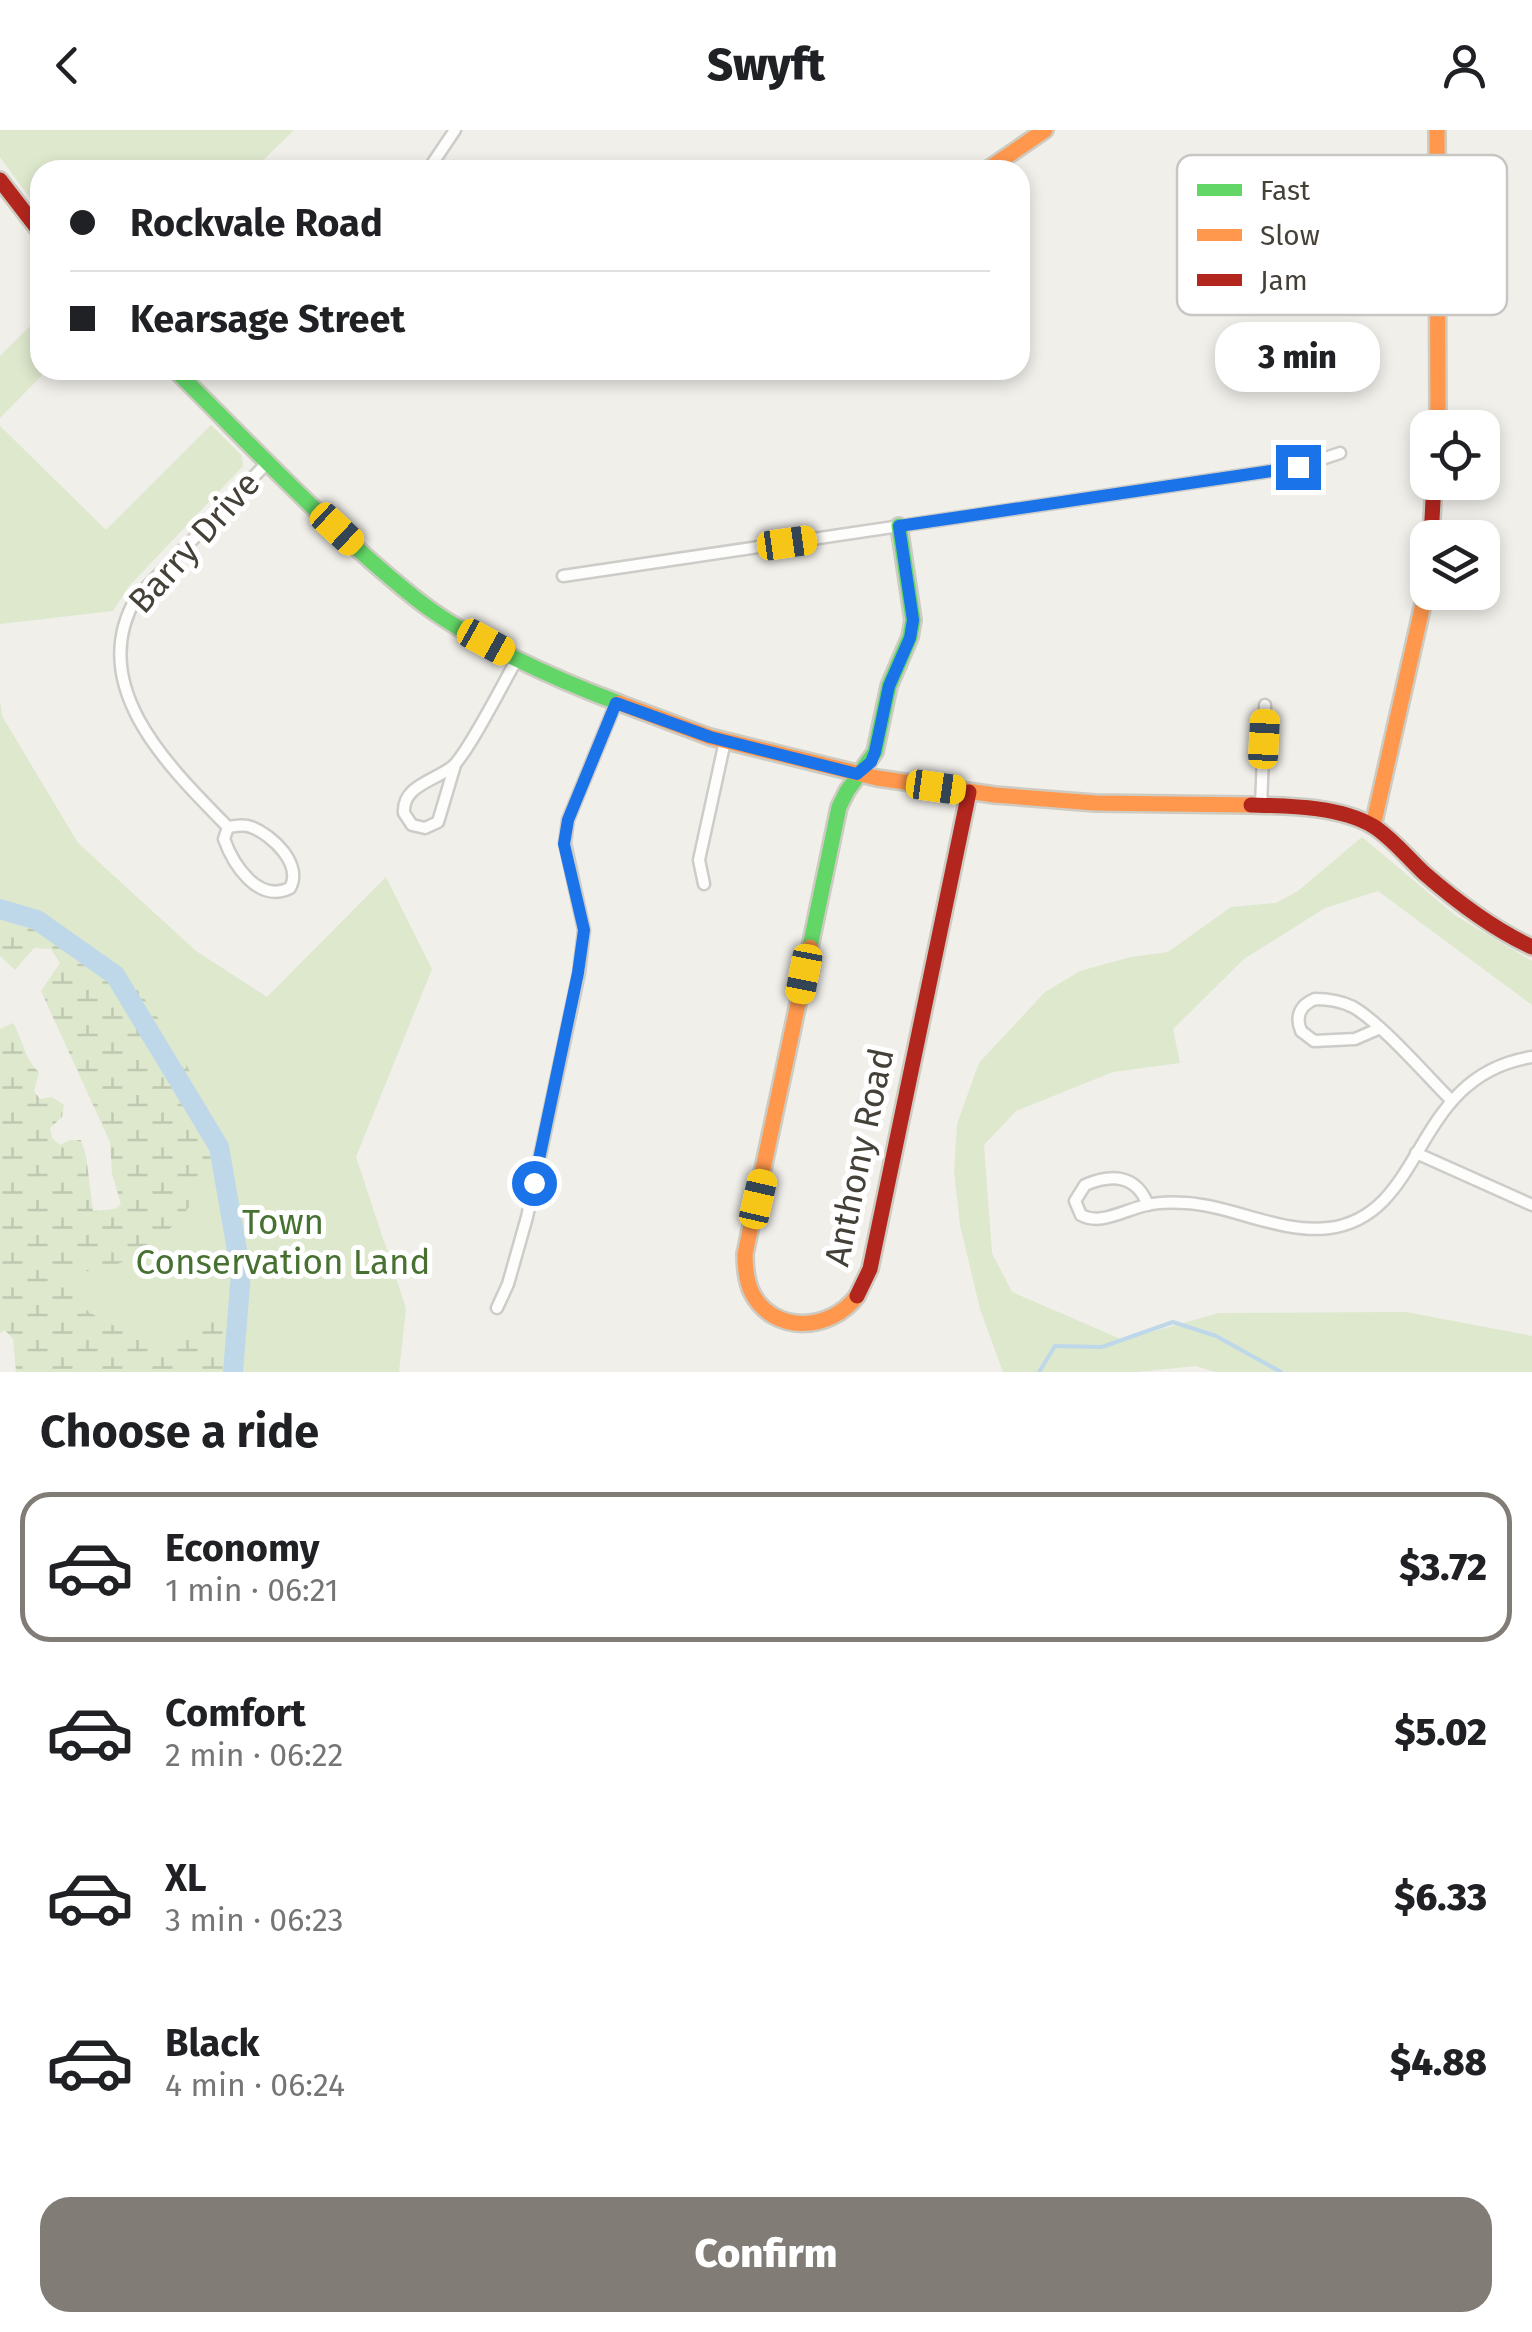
<!DOCTYPE html>
<meta charset="utf-8">
<style>
:root{--surface:#fff;--page:#f2f2f2;--text:#202124;--muted:#757577;--line:#e0e0e0;--accent:#817d76}
body{margin:0;font-family:"Fira Sans",sans-serif;background:var(--page);color:var(--text);height:100vh;display:flex;flex-direction:column;font-size:38px;white-space:nowrap}
*{box-sizing:border-box;margin:0}
p{font-size:32px;color:var(--muted)}
.icon{flex:none;width:55px;height:55px;fill:none;stroke:currentColor;stroke-width:2;stroke-linecap:round;stroke-linejoin:round}
.map{position:relative;height:1242px;overflow:hidden}
.panel{display:flex;flex-direction:column;background:var(--surface);flex:1}
.panel>*{flex:none}
.banner{position:absolute;left:30px;top:30px;width:1000px;height:220px;border-radius:30px;box-shadow:0 5px 15px #0003;display:grid;align-content:center;height:220px;padding:0 40px;background:var(--surface)}
.fabs{position:absolute;left:1410px;top:280px;display:grid;gap:20px}
.fabs a{display:grid;place-items:center;width:90px;height:90px;border-radius:20px;background:var(--surface);box-shadow:0 5px 15px #0003;font-size:50px}
.end{position:absolute;width:45px;height:45px;margin:-22px;border:12px solid #1a73e8;background:#fff;box-shadow:0 0 0 5px #fff}
.from{border-radius:50%}
.bubble{position:absolute;height:70px;border-radius:30px;background:var(--surface);box-shadow:0 5px 15px #0003;font-size:32px;font-weight:800;line-height:70px;text-align:center}
.car{position:absolute;width:30px;height:60px;margin:-30px -15px;border-radius:12px;box-shadow:0 0 8px 2px #0007;background:linear-gradient(#f5c518 24%,#345 0 40%,#f5c518 0 76%,#345 0 86%,#f5c518 0)}
.banner b{display:flex;align-items:center;gap:35px;height:95px;font-size:38px}
.banner b+b{border-top:2px solid var(--line)}
.banner i{width:25px;height:25px;background:var(--text)}
ul{padding:0;list-style:none}
li{display:flex;align-items:center;gap:30px;height:150px;margin:0 20px 15px;padding:0 20px;border:5px solid transparent;border-radius:30px}
li div{flex:1}
li b{display:block;font-size:38px}
li em{font-style:normal;font-weight:800}
li.selected{border-color:var(--accent)}
li>.icon{width:90px;height:90px;stroke-width:1.5}
h2{padding:0 40px;font-size:45px;line-height:120px}
.primary-button{display:flex;gap:20px;margin-top:auto;padding:20px 40px}
.primary-button a{flex:1;height:115px;border-radius:30px;background:var(--accent);color:#fff;font-size:40px;font-weight:800;line-height:115px;text-align:center}
header{display:flex;justify-content:space-between;align-items:center;height:130px;padding:0 40px;background:var(--surface);font-size:45px;font-weight:800}
.map>svg:first-child{display:block}
.wetland{fill:url(#wetland-marsh)}
.park{fill:#dde8cd}
.lines{fill:none;stroke-linecap:round;stroke-linejoin:round}
.stream{stroke:#bfd8e9;stroke-width:4}
.river{stroke:#bfd8e9;stroke-width:20}
.street-casing{stroke:#ceccc8;stroke-width:15}
.fast-casing{stroke:#ceccc2;stroke-width:20}
.slow-casing{stroke:#ceccc2;stroke-width:20}
.jam-casing{stroke:#ceccc2;stroke-width:20}
.street{stroke:#fdfdfc;stroke-width:10}
.fast{stroke:#63d668;stroke-width:15}
.slow{stroke:#ff974d;stroke-width:15}
.jam{stroke:#b3261e;stroke-width:15}
.route{stroke:#1a73e8;stroke-width:12}
.labels{text-anchor:middle;dominant-baseline:central;stroke-width:10;stroke-linejoin:round;paint-order:stroke}
.street-label{font-size:35px;fill:#454038;stroke:#fff}
.park-label{font-size:35px;fill:#477130;stroke:#fff}
.key{fill:#fff;stroke:#c7c6c3;stroke-width:2.5}
.key-label{font-size:28px;fill:#454038}
</style>
<header><svg class="icon" aria-label="back" viewBox="0 0 24 24"><path d="M15 5l-7 7 7 7"/></svg>Swyft<svg class="icon" aria-label="person" viewBox="0 0 24 24"><circle cx="12" cy="8" r="4"/><path d="M4 21q1-7 8-7t8 7"/></svg></header>
<div class="map">
<svg width="1532" height="1242" viewBox="0 0 1532 1242">
<defs>
<pattern id="wetland-marsh" width="20" height="14" patternUnits="userSpaceOnUse" patternTransform="scale(2.5)"><rect width="20" height="14" fill="#dde8cd"/><path d="M1 5h8M5 5V1M11 12h8M15 12V8" fill="none" stroke="#bfc8b1"/></pattern>
</defs>
<rect width="100%" height="100%" fill="#f0efea"/>
<!-- wetland -->
<path class="wetland" d="M 0,673 L 379,1100 L 393,1134 L 394,1145 L 372,1242 L 16,1242 L 13,1209 L 5,1200 L 0,1203 L 0,899 L 13,893 C 23,909 25,931 39,942 L 34,961 L 40,969 L 52,967 L 64,975 L 62,987 L 50,998 L 52,1008 L 60,1015 L 70,1010 L 81,1010 L 86,1026 L 93,1081 L 115,1079 L 121,1074 L 112,1044 L 110,1012 L 41,861 L 60,833 L 51,819 L 34,818 L 15,840 L 0,826 Z"/>
<!-- park -->
<g class="park">
<path d="M 0,0 L 294,0 L 253,40 L 40,40 L 40,82 L 0,27 Z"/>
<path d="M 40,186 L 40,240 L 47,240 L 0,288 L 0,226 Z"/>
<path d="M 211,295 L 242,326 L 243,336 L 129,456 L 113,481 L 0,494 L 0,296 L 106,400 Z"/>
<path d="M 0,570 L 2,586 L 78,713 L 196,821 L 267,867 L 386,747 L 432,839 L 356,1027 L 406,1178 L 399,1242 L 232,1242 L 233,1199 L 227,1192 C 203,1186 184,1206 159,1207 C 137,1208 94,1190 79,1173 C 74,1167 73,1159 72,1151 C 89,1135 94,1143 113,1136 C 137,1126 171,1102 186,1081 C 201,1062 212,1036 212,1011 C 211,955 132,838 86,808 C 72,798 19,782 0,777 Z"/>
<path d="M 1362,707 L 1456,786 L 1532,831 L 1532,875 L 1378,761 L 1325,778 L 1244,829 L 1173,899 L 1180,933 L 1113,942 L 1016,981 L 984,1015 L 992,1123 L 1012,1162 L 1123,1210 L 1219,1183 L 1406,1182 L 1532,1206 L 1532,1242 L 1215,1242 L 1196,1236 L 1137,1242 L 1003,1242 L 980,1179 L 960,1095 L 954,1041 L 957,994 L 979,933 L 1045,862 L 1080,841 L 1131,827 L 1168,822 L 1231,777 L 1276,773 L 1298,761 Z"/>
</g>
<g class="lines">
<!-- stream -->
<path class="stream" d="M 1039,1242 L 1055,1216 L 1102,1217 L 1173,1192 L 1216,1206 L 1281,1242"/>
<!-- river -->
<path class="river" d="M 0,779 L 37,790 L 115,845 L 219,1017 L 241,1143 L 233,1242"/>
<!-- street casing -->
<g class="street-casing">
<g id="street">
<path d="M 428,40 L 455,0"/>
<path d="M 563,446 L 1298,337 L 1340,323"/>
<path d="M 455,635 L 438,692 L 425,698 L 412,695 L 404,683 C 402,656 434,651 452,637 C 467,625 505,550 517,529"/>
<path d="M 1261,676 L 1265,575"/>
<path d="M 228,697 C 236,696 244,694 251,697 C 273,705 303,735 290,758 C 258,774 233,734 224,709 L 228,697 C 169,637 85,556 136,468 L 268,332"/>
<path d="M 704,754 L 699,730 L 725,611"/>
<path d="M 1378,899 L 1355,909 L 1314,911 L 1301,901 C 1295,886 1300,875 1315,869 C 1328,869 1341,871 1353,877 C 1380,892 1427,946 1451,970"/>
<path d="M 1416,1023 L 1532,1075"/>
<path d="M 1148,1075 C 1136,1044 1111,1044 1085,1055 L 1075,1071 L 1081,1085 C 1101,1096 1126,1079 1147,1075 C 1160,1072 1173,1072 1186,1073 C 1233,1076 1281,1104 1329,1098 C 1428,1085 1410,946 1532,927"/>
<path d="M 497,1178 L 508,1154 L 527,1087 L 579,843 L 584,800 L 565,713 L 568,690 L 616,573"/>
</g>
</g>
<!-- fast casing -->
<g class="fast-casing">
<g id="fast">
<path d="M 175,240 C 253,317 329,399 415,468 C 466,509 557,550 619,573"/>
<path d="M 810,817 L 839,677 L 847,661 L 875,622 L 889,556 L 910,507 L 913,490 L 899,396"/>
</g>
</g>
<!-- slow casing -->
<g class="slow-casing">
<g id="slow">
<path d="M 1437,0 L 1438,298"/>
<path d="M 987,40 L 1045,0"/>
<path d="M 619,573 L 710,607 L 877,648 L 995,665 L 1095,673 L 1251,675"/>
<path d="M 1373,696 L 1428,452"/>
<path d="M 810,817 L 745,1124 C 745,1137 746,1151 752,1163 C 774,1205 831,1201 857,1166"/>
</g>
</g>
<!-- jam casing -->
<g class="jam-casing">
<g id="jam">
<path d="M 0,50 L 40,102"/>
<path d="M 1431,408 L 1434,352"/>
<path d="M 1251,675 C 1289,676 1339,676 1373,696 C 1391,707 1408,728 1424,743 C 1456,771 1493,799 1532,817"/>
<path d="M 857,1166 L 870,1139 L 969,662"/>
</g>
</g>
<!-- street -->
<use href="#street" class="street"/>
<!-- fast -->
<use href="#fast" class="fast"/>
<!-- slow -->
<use href="#slow" class="slow"/>
<!-- jam -->
<use href="#jam" class="jam"/>
</g>
<g class="lines">
<!-- route -->
<path class="route" d="M 534,1053 L 578,843 L 584,800 L 564,714 L 568,690 L 616,573 L 710,607 L 857,644 L 871,632 L 875,622 L 889,556 L 910,508 L 913,490 L 899,396 L 1298,337"/>
</g>
<g class="labels">
<!-- street labels -->
<g class="street-label">
<text transform="translate(194 412) rotate(-48)">Barry Drive</text>
<text transform="translate(859 1027) rotate(-78)">Anthony Road</text>
</g>
<!-- park labels -->
<g class="park-label">
<text x="283" y="1092">Town<tspan x="283" dy="40">Conservation Land</tspan></text>
</g>
</g>
<!-- legend -->
<rect x="1177" y="25" width="330" height="160" rx="15" class="key"/>
<rect x="1197" y="54" width="45" height="12" fill="#63d668"/>
<rect x="1197" y="99" width="45" height="12" fill="#ff974d"/>
<rect x="1197" y="144" width="45" height="12" fill="#b3261e"/>
<g class="key-label">
<text x="1260" y="70">Fast</text>
<text x="1260" y="115">Slow</text>
<text x="1260" y="160">Jam</text>
</g>
</svg>
<div class="fabs">
<a><svg class="icon" aria-label="locate" viewBox="0 0 24 24"><circle cx="12" cy="12" r="6"/><path d="M12 2v4M12 18v4M2 12h4M18 12h4"/></svg></a>
<a><svg class="icon" aria-label="layers" viewBox="0 0 24 24"><path d="M12 4l9 5-9 5-9-5zM3 14l9 5 9-5"/></svg></a>
</div>
<i class="end from" style="left:534px;top:1053px"></i>
<i class="end" style="left:1298px;top:337px"></i>
<div class="bubble" style="left:1215px;top:192px;width:165px">3 min</div>
<i class="car" style="left:337px;top:399px;rotate:133deg"></i>
<i class="car" style="left:787px;top:413px;rotate:82deg"></i>
<i class="car" style="left:486px;top:512px;rotate:119deg"></i>
<i class="car" style="left:1264px;top:609px;rotate:3deg"></i>
<i class="car" style="left:936px;top:657px;rotate:98deg"></i>
<i class="car" style="left:804px;top:844px;rotate:191deg"></i>
<i class="car" style="left:758px;top:1069px;rotate:13deg"></i>
<div class="banner">
<b><i class="from"></i>Rockvale Road</b>
<b><i></i>Kearsage Street</b>
</div>
</div>
<section class="panel">
<h2>Choose a ride</h2>
<ul>
<li class="selected"><svg class="icon" aria-label="car" viewBox="0 0 24 24"><path d="M5 17H2v-5l4-1 3-4h7l3 4 3 1v5h-3M9 17h6M6 11h13"/><circle cx="7" cy="17" r="2"/><circle cx="17" cy="17" r="2"/></svg><div><b>Economy</b><p>1 min · 06:21</p></div><em>$3.72</em></li>
<li><svg class="icon" aria-label="car" viewBox="0 0 24 24"><path d="M5 17H2v-5l4-1 3-4h7l3 4 3 1v5h-3M9 17h6M6 11h13"/><circle cx="7" cy="17" r="2"/><circle cx="17" cy="17" r="2"/></svg><div><b>Comfort</b><p>2 min · 06:22</p></div><em>$5.02</em></li>
<li><svg class="icon" aria-label="car" viewBox="0 0 24 24"><path d="M5 17H2v-5l4-1 3-4h7l3 4 3 1v5h-3M9 17h6M6 11h13"/><circle cx="7" cy="17" r="2"/><circle cx="17" cy="17" r="2"/></svg><div><b>XL</b><p>3 min · 06:23</p></div><em>$6.33</em></li>
<li><svg class="icon" aria-label="car" viewBox="0 0 24 24"><path d="M5 17H2v-5l4-1 3-4h7l3 4 3 1v5h-3M9 17h6M6 11h13"/><circle cx="7" cy="17" r="2"/><circle cx="17" cy="17" r="2"/></svg><div><b>Black</b><p>4 min · 06:24</p></div><em>$4.88</em></li>
</ul>
<div class="primary-button"><a>Confirm</a></div>
</section>
